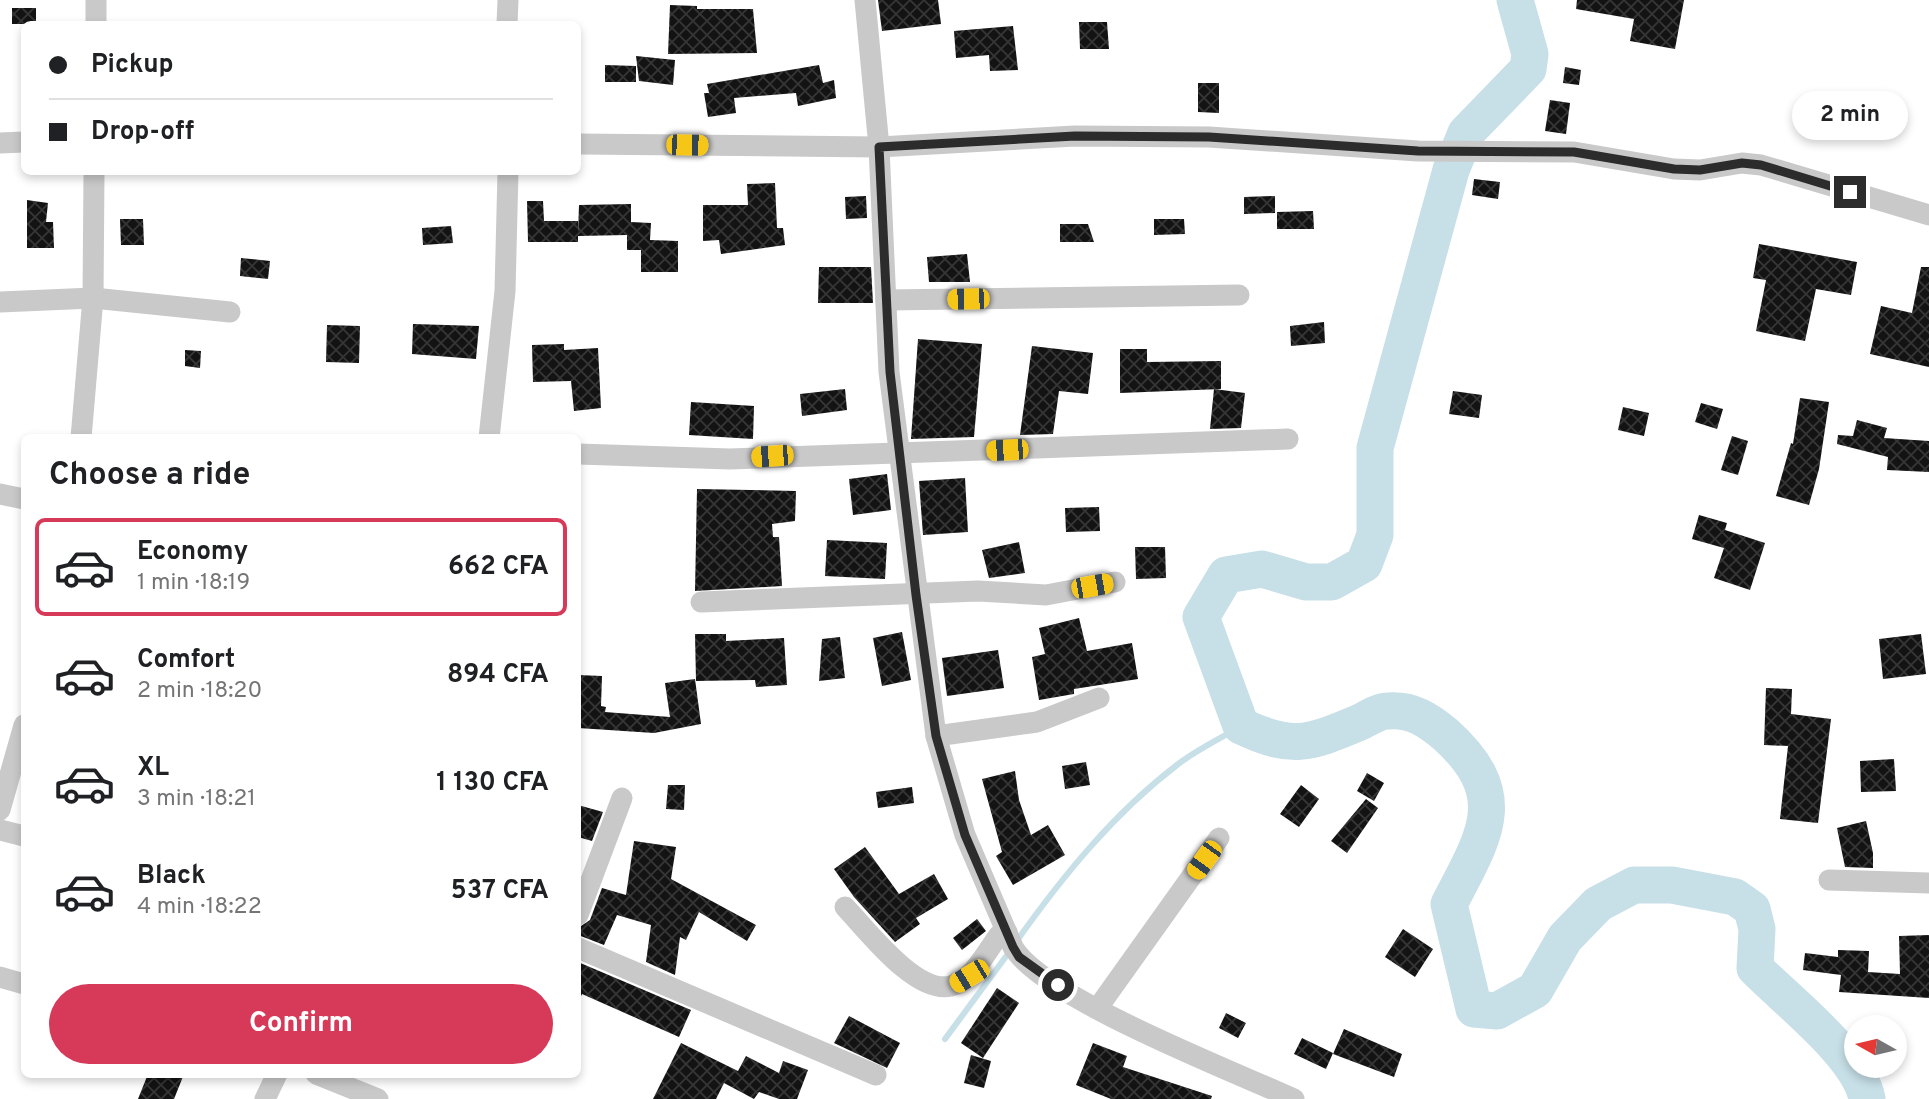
<!DOCTYPE html>
<meta charset="utf-8">
<style>
:root{--surface:#fff;--page:#f2f2f2;--text:#202124;--muted:#757577;--line:#e0e0e0;--accent:#d73959}
body{margin:0;font-family:Overpass,sans-serif;background:var(--page);color:var(--text);height:100vh;display:flex;flex-direction:column;font-size:26px;white-space:nowrap}
*{box-sizing:border-box;margin:0}
p{font-size:23px;color:var(--muted)}
.icon{flex:none;width:38px;height:38px;fill:none;stroke:currentColor;stroke-width:2;stroke-linecap:round;stroke-linejoin:round}
.map{position:relative;flex:1;overflow:hidden}
.side{position:absolute;left:21px;top:434px;width:560px;height:644px;display:flex;flex-direction:column;background:var(--surface);border-radius:10px;box-shadow:0 4px 10px #0003}
.side>*{flex:none}
.guide{position:absolute;left:21px;top:21px;width:560px;height:154px;border-radius:10px;box-shadow:0 4px 10px #0003;display:grid;align-content:center;height:154px;padding:0 28px;background:var(--surface)}
.needle{width:46px;rotate:278deg}
.controls{position:absolute;left:1844px;top:1015px;display:grid;gap:14px}
.controls a{display:grid;place-items:center;width:63px;height:63px;border-radius:50%;background:var(--surface);box-shadow:0 4px 10px #0003;font-size:35px}
.end{position:absolute;width:32px;height:32px;margin:-16px;border:9px solid #2c2c2c;background:#fff;box-shadow:0 0 0 4px #fff}
.from{border-radius:50%}
.bubble{position:absolute;height:49px;border-radius:24px;background:var(--surface);box-shadow:0 4px 10px #0003;font-size:23px;font-weight:700;line-height:49px;text-align:center}
.car{position:absolute;width:21px;height:42px;margin:-21px -10px;border-radius:9px;box-shadow:0 0 5px 2px #0007;background:linear-gradient(#f5c518 24%,#345 0 40%,#f5c518 0 76%,#345 0 86%,#f5c518 0)}
.guide b{display:flex;align-items:center;gap:24px;height:66px;font-size:26px}
.guide b+b{border-top:2px solid var(--line)}
.guide i{width:18px;height:18px;background:var(--text)}
ul{padding:0;list-style:none}
li{display:flex;align-items:center;gap:21px;height:98px;margin:0 14px 10px;padding:0 14px;border:4px solid transparent;border-radius:10px}
li div{flex:1}
li b{display:block;font-size:26px}
li em{font-style:normal;font-weight:700}
li.on{border-color:var(--accent)}
li>.icon{width:63px;height:63px;stroke-width:1.5}
h2{padding:0 28px;font-size:32px;line-height:84px}
.primary-button{display:flex;gap:14px;margin-top:auto;padding:14px 28px}
.primary-button a{flex:1;height:80px;border-radius:42px;background:var(--accent);color:#fff;font-size:28px;font-weight:700;line-height:80px;text-align:center}
.map>svg:first-child{display:block}
.lines{fill:none;stroke-linecap:round;stroke-linejoin:round}
.stream{stroke:#c7dfe7;stroke-width:6}
.river{stroke:#c7dfe7;stroke-width:37}
.building{fill:url(#building-cross-hatch)}
.street{stroke:#c9c9c9;stroke-width:21}
.route{stroke:#2c2c2c;stroke-width:9}
</style>
<div class="map">
<svg width="1929" height="1099" viewBox="0 0 1929 1099">
<defs>
<pattern id="building-cross-hatch" width="8" height="8" patternUnits="userSpaceOnUse" patternTransform="scale(1.75)"><rect width="8" height="8" fill="#131313"/><path d="M0 0l8 8M0 8l8-8" fill="none" stroke="#363636"/></pattern>
</defs>
<rect width="100%" height="100%" fill="#fff"/>
<g class="lines">
<!-- stream -->
<g class="stream">
<path d="M 1016,942 C 1062,877 1114,813 1177,765 C 1196,750 1220,739 1241,726"/>
<path d="M 945,1039 L 1010,951"/>
</g>
<!-- river -->
<path class="river" d="M 1515,0 L 1530,54 L 1528,69 L 1466,133 L 1451,170 L 1375,448 L 1375,535 L 1364,564 L 1332,582 L 1306,582 L 1262,569 L 1226,575 L 1201,617 L 1241,726 C 1292,750 1308,744 1358,723 C 1367,719 1378,711 1388,711 C 1412,709 1428,720 1445,734 C 1513,795 1485,835 1449,904 L 1474,1009 L 1497,1011 L 1535,990 L 1565,938 L 1598,904 L 1634,885 L 1672,885 L 1735,897 L 1752,909 L 1757,929 L 1755,968 C 1786,1000 1860,1056 1867,1099"/>
</g>
<!-- building -->
<g class="building">
<path d="M 878,0 L 938,0 L 941,24 L 882,31 Z"/>
<path d="M 1577,0 L 1684,0 L 1675,49 L 1630,41 L 1634,19 L 1576,9 Z"/>
<path d="M 670,5 L 697,6 L 697,9 L 753,9 L 757,53 L 668,54 Z"/>
<rect x="12" y="8" width="24" height="16"/>
<path d="M 1079,22 L 1107,22 L 1109,49 L 1080,49 Z"/>
<path d="M 1013,26 L 1018,70 L 990,71 L 989,55 L 956,58 L 954,31 Z"/>
<path d="M 636,56 L 675,60 L 673,85 L 639,81 Z"/>
<path d="M 605,65 L 636,66 L 636,82 L 605,82 Z"/>
<path d="M 819,65 L 823,83 L 834,80 L 836,98 L 798,106 L 796,93 L 734,98 L 736,113 L 708,117 L 704,93 L 709,93 L 707,84 Z"/>
<path d="M 1565,67 L 1581,70 L 1579,85 L 1563,83 Z"/>
<path d="M 1198,83 L 1219,83 L 1219,113 L 1198,112 Z"/>
<path d="M 1550,100 L 1570,103 L 1566,134 L 1545,131 Z"/>
<path d="M 1474,179 L 1500,182 L 1498,199 L 1472,195 Z"/>
<path d="M 775,183 L 777,228 L 783,228 L 785,245 L 721,254 L 719,240 L 703,241 L 703,205 L 748,205 L 747,184 Z"/>
<path d="M 866,196 L 867,218 L 846,219 L 845,197 Z"/>
<path d="M 1275,196 L 1275,213 L 1244,214 L 1244,197 Z"/>
<path d="M 27,200 L 48,203 L 46,222 L 53,222 L 54,248 L 27,248 Z"/>
<path d="M 527,201 L 543,201 L 544,221 L 578,221 L 578,233 L 579,205 L 631,204 L 631,222 L 651,223 L 650,240 L 678,241 L 678,272 L 641,272 L 641,250 L 627,250 L 627,235 L 578,236 L 578,242 L 528,242 Z"/>
<path d="M 1313,211 L 1314,229 L 1277,229 L 1277,212 Z"/>
<path d="M 120,219 L 143,219 L 144,245 L 121,245 Z"/>
<path d="M 1154,219 L 1184,219 L 1185,234 L 1154,235 Z"/>
<path d="M 1060,224 L 1088,224 L 1094,242 L 1060,242 Z"/>
<path d="M 451,226 L 453,243 L 423,245 L 422,228 Z"/>
<path d="M 1759,244 L 1857,262 L 1851,295 L 1816,289 L 1805,341 L 1756,331 L 1766,280 L 1753,278 Z"/>
<path d="M 967,254 L 970,282 L 929,282 L 927,257 Z"/>
<path d="M 241,258 L 270,261 L 268,279 L 240,276 Z"/>
<path d="M 819,267 L 871,267 L 873,303 L 818,303 Z"/>
<path d="M 1921,267 L 1929,267 L 1929,367 L 1870,354 L 1881,306 L 1912,313 Z"/>
<path d="M 1324,322 L 1325,343 L 1291,346 L 1290,326 Z"/>
<path d="M 413,324 L 479,326 L 476,359 L 412,354 Z"/>
<path d="M 327,325 L 360,326 L 359,363 L 326,362 Z"/>
<path d="M 918,339 L 982,344 L 974,437 L 911,439 Z"/>
<path d="M 564,344 L 564,350 L 598,348 L 601,408 L 574,411 L 571,381 L 533,382 L 532,345 Z"/>
<path d="M 1032,346 L 1093,353 L 1088,394 L 1059,391 L 1053,434 L 1020,435 Z"/>
<path d="M 1120,349 L 1147,349 L 1147,362 L 1221,361 L 1221,389 L 1120,393 Z"/>
<path d="M 185,350 L 201,351 L 200,368 L 185,366 Z"/>
<path d="M 845,389 L 847,410 L 802,416 L 800,394 Z"/>
<path d="M 1214,389 L 1245,393 L 1241,428 L 1210,429 Z"/>
<path d="M 1453,391 L 1482,395 L 1479,418 L 1449,414 Z"/>
<path d="M 1800,398 L 1829,402 L 1819,469 L 1809,505 L 1776,496 L 1791,443 L 1793,444 Z"/>
<path d="M 691,402 L 754,406 L 753,439 L 689,435 Z"/>
<path d="M 1701,403 L 1723,409 L 1717,429 L 1695,422 Z"/>
<path d="M 1623,407 L 1649,413 L 1644,436 L 1618,430 Z"/>
<path d="M 1857,420 L 1887,428 L 1884,438 L 1929,441 L 1929,472 L 1887,470 L 1888,457 L 1837,444 L 1838,435 L 1853,436 Z"/>
<path d="M 1732,436 L 1748,441 L 1738,475 L 1721,470 Z"/>
<path d="M 887,474 L 891,510 L 853,515 L 849,479 Z"/>
<path d="M 965,478 L 968,532 L 923,535 L 919,481 Z"/>
<path d="M 697,489 L 796,491 L 795,521 L 772,524 L 773,537 L 779,537 L 782,586 L 695,591 Z"/>
<path d="M 1099,507 L 1100,531 L 1066,532 L 1065,508 Z"/>
<path d="M 1699,515 L 1727,523 L 1725,530 L 1765,543 L 1750,590 L 1714,578 L 1724,548 L 1692,539 Z"/>
<path d="M 827,540 L 887,543 L 885,579 L 825,576 Z"/>
<path d="M 1019,542 L 1025,573 L 989,578 L 982,550 Z"/>
<path d="M 1135,547 L 1165,547 L 1166,578 L 1136,579 Z"/>
<path d="M 1079,618 L 1087,651 L 1132,643 L 1138,679 L 1074,689 L 1074,694 L 1039,700 L 1032,657 L 1045,654 L 1039,628 Z"/>
<path d="M 902,632 L 911,680 L 882,686 L 873,638 Z"/>
<path d="M 695,634 L 726,634 L 726,641 L 784,638 L 787,685 L 756,687 L 755,680 L 696,681 Z"/>
<path d="M 1921,634 L 1926,674 L 1883,679 L 1879,639 Z"/>
<path d="M 840,637 L 845,678 L 819,681 L 822,639 Z"/>
<path d="M 998,650 L 1004,688 L 947,696 L 942,658 Z"/>
<path d="M 578,675 L 602,676 L 601,706 L 606,707 L 605,712 L 670,717 L 665,683 L 695,679 L 701,724 L 654,733 L 578,728 L 580,691 Z"/>
<path d="M 1766,688 L 1792,689 L 1791,714 L 1831,719 L 1818,823 L 1780,819 L 1788,746 L 1764,745 Z"/>
<path d="M 1894,759 L 1896,791 L 1861,792 L 1860,761 Z"/>
<path d="M 1086,762 L 1090,785 L 1065,789 L 1062,766 Z"/>
<path d="M 1015,771 L 1019,800 L 1031,835 L 1048,825 L 1065,855 L 1013,885 L 996,856 L 1002,852 L 982,779 Z"/>
<path d="M 1367,773 L 1384,783 L 1374,801 L 1357,791 Z"/>
<path d="M 668,785 L 685,785 L 684,810 L 666,809 Z"/>
<path d="M 1301,785 L 1319,799 L 1299,827 L 1280,814 Z"/>
<path d="M 912,787 L 914,803 L 878,808 L 876,792 Z"/>
<path d="M 1366,799 L 1378,808 L 1347,853 L 1331,841 Z"/>
<path d="M 578,805 L 603,812 L 592,841 L 578,837 Z"/>
<path d="M 1866,821 L 1873,853 L 1873,868 L 1845,867 L 1837,828 Z"/>
<path d="M 634,841 L 676,847 L 671,879 L 756,925 L 747,941 L 699,912 L 686,940 L 680,937 L 675,975 L 646,962 L 651,925 L 617,915 L 604,945 L 578,935 L 578,928 L 590,920 L 602,888 L 626,895 Z"/>
<path d="M 865,847 L 899,894 L 934,874 L 948,899 L 916,918 L 920,924 L 895,942 L 854,897 L 834,869 Z"/>
<path d="M 977,919 L 986,931 L 962,950 L 953,938 Z"/>
<path d="M 1403,929 L 1433,949 L 1415,977 L 1385,957 Z"/>
<path d="M 1929,935 L 1929,998 L 1839,992 L 1841,975 L 1803,970 L 1805,953 L 1838,957 L 1838,950 L 1869,951 L 1868,972 L 1900,974 L 1899,936 Z"/>
<path d="M 578,962 L 691,1010 L 679,1037 L 582,994 L 578,1003 Z"/>
<path d="M 997,988 L 1019,1003 L 983,1058 L 961,1043 Z"/>
<path d="M 1226,1013 L 1246,1023 L 1238,1038 L 1219,1028 Z"/>
<path d="M 849,1016 L 900,1043 L 887,1068 L 834,1043 Z"/>
<path d="M 1344,1029 L 1402,1054 L 1394,1077 L 1333,1054 Z"/>
<path d="M 1302,1038 L 1333,1053 L 1326,1069 L 1294,1054 Z"/>
<path d="M 681,1043 L 738,1071 L 746,1056 L 779,1073 L 783,1061 L 808,1070 L 797,1099 L 779,1099 L 759,1092 L 754,1099 L 724,1083 L 716,1099 L 653,1099 Z"/>
<path d="M 1093,1043 L 1127,1056 L 1123,1067 L 1212,1096 L 1211,1099 L 1111,1099 L 1076,1085 Z"/>
<path d="M 971,1055 L 991,1061 L 984,1088 L 964,1083 Z"/>
<path d="M 148,1074 L 184,1074 L 174,1099 L 138,1099 Z"/>
</g>
<g class="lines">
<!-- street -->
<g class="street">
<path d="M 865,0 L 879,147 L 889,372 L 936,736 L 965,835 L 1013,947 C 1043,998 1233,1071 1294,1099"/>
<path d="M 96,24 L 96,0"/>
<path d="M 507,24 L 508,0"/>
<path d="M 0,143 L 24,142"/>
<path d="M 578,144 L 879,147 L 1075,136 L 1209,137 L 1418,151 L 1574,152 L 1674,169 L 1700,170 L 1742,163 L 1761,165 L 1929,215"/>
<path d="M 886,300 L 1239,295"/>
<path d="M 0,302 L 93,298 L 230,312"/>
<path d="M 81,438 L 93,298 L 94,172"/>
<path d="M 489,438 L 505,291 L 508,172"/>
<path d="M 578,454 L 730,459 L 1288,439"/>
<path d="M 0,494 L 24,499"/>
<path d="M 701,602 L 978,591 L 1046,595 L 1115,582"/>
<path d="M 936,736 L 1037,722 L 1099,698"/>
<path d="M 0,810 L 24,725"/>
<path d="M 0,830 L 24,836"/>
<path d="M 1829,880 L 1929,883"/>
<path d="M 845,907 C 867,930 916,995 951,986 C 972,981 987,951 999,935 L 1007,932"/>
<path d="M 578,915 L 622,798"/>
<path d="M 578,948 L 876,1075"/>
<path d="M 0,977 L 24,984"/>
<path d="M 1097,1009 L 1219,838"/>
<path d="M 316,1074 L 378,1099"/>
<path d="M 265,1099 L 277,1074"/>
</g>
</g>
<g class="lines">
<!-- route -->
<path class="route" d="M 1058,985 L 1019,957 L 1013,947 L 965,835 L 936,736 L 916,595 L 890,372 L 879,147 L 1075,136 L 1209,137 L 1418,151 L 1574,152 L 1674,169 L 1700,170 L 1742,163 L 1761,165 L 1850,192"/>
</g>
</svg>
<div class="controls">
<a><svg class="needle" viewBox="-14 -14 28 28"><path d="M0-13l5 13h-10z" fill="#e53935"/><path d="M0 13l5-13h-10z" fill="#757577"/></svg></a>
</div>
<i class="end from" style="left:1058px;top:985px"></i>
<i class="end" style="left:1850px;top:192px"></i>
<div class="bubble" style="left:1792px;top:91px;width:116px">2 min</div>
<i class="car" style="left:687px;top:145px;rotate:91deg"></i>
<i class="car" style="left:968px;top:299px;rotate:269deg"></i>
<i class="car" style="left:1007px;top:450px;rotate:267deg"></i>
<i class="car" style="left:772px;top:456px;rotate:266deg"></i>
<i class="car" style="left:1092px;top:586px;rotate:80deg"></i>
<i class="car" style="left:1204px;top:860px;rotate:216deg"></i>
<i class="car" style="left:969px;top:976px;rotate:239deg"></i>
<div class="guide">
<b><i class="from"></i>Pickup</b>
<b><i></i>Drop-off</b>
</div>
<section class="side">
<h2>Choose a ride</h2>
<ul>
<li class="on"><svg class="icon" aria-label="car" viewBox="0 0 24 24"><path d="M5 17H2v-5l4-1 3-4h7l3 4 3 1v5h-3M9 17h6M6 11h13"/><circle cx="7" cy="17" r="2"/><circle cx="17" cy="17" r="2"/></svg><div><b>Economy</b><p>1 min · 18:19</p></div><em>662 CFA</em></li>
<li><svg class="icon" aria-label="car" viewBox="0 0 24 24"><path d="M5 17H2v-5l4-1 3-4h7l3 4 3 1v5h-3M9 17h6M6 11h13"/><circle cx="7" cy="17" r="2"/><circle cx="17" cy="17" r="2"/></svg><div><b>Comfort</b><p>2 min · 18:20</p></div><em>894 CFA</em></li>
<li><svg class="icon" aria-label="car" viewBox="0 0 24 24"><path d="M5 17H2v-5l4-1 3-4h7l3 4 3 1v5h-3M9 17h6M6 11h13"/><circle cx="7" cy="17" r="2"/><circle cx="17" cy="17" r="2"/></svg><div><b>XL</b><p>3 min · 18:21</p></div><em>1 130 CFA</em></li>
<li><svg class="icon" aria-label="car" viewBox="0 0 24 24"><path d="M5 17H2v-5l4-1 3-4h7l3 4 3 1v5h-3M9 17h6M6 11h13"/><circle cx="7" cy="17" r="2"/><circle cx="17" cy="17" r="2"/></svg><div><b>Black</b><p>4 min · 18:22</p></div><em>537 CFA</em></li>
</ul>
<div class="primary-button"><a>Confirm</a></div>
</section>
</div>
